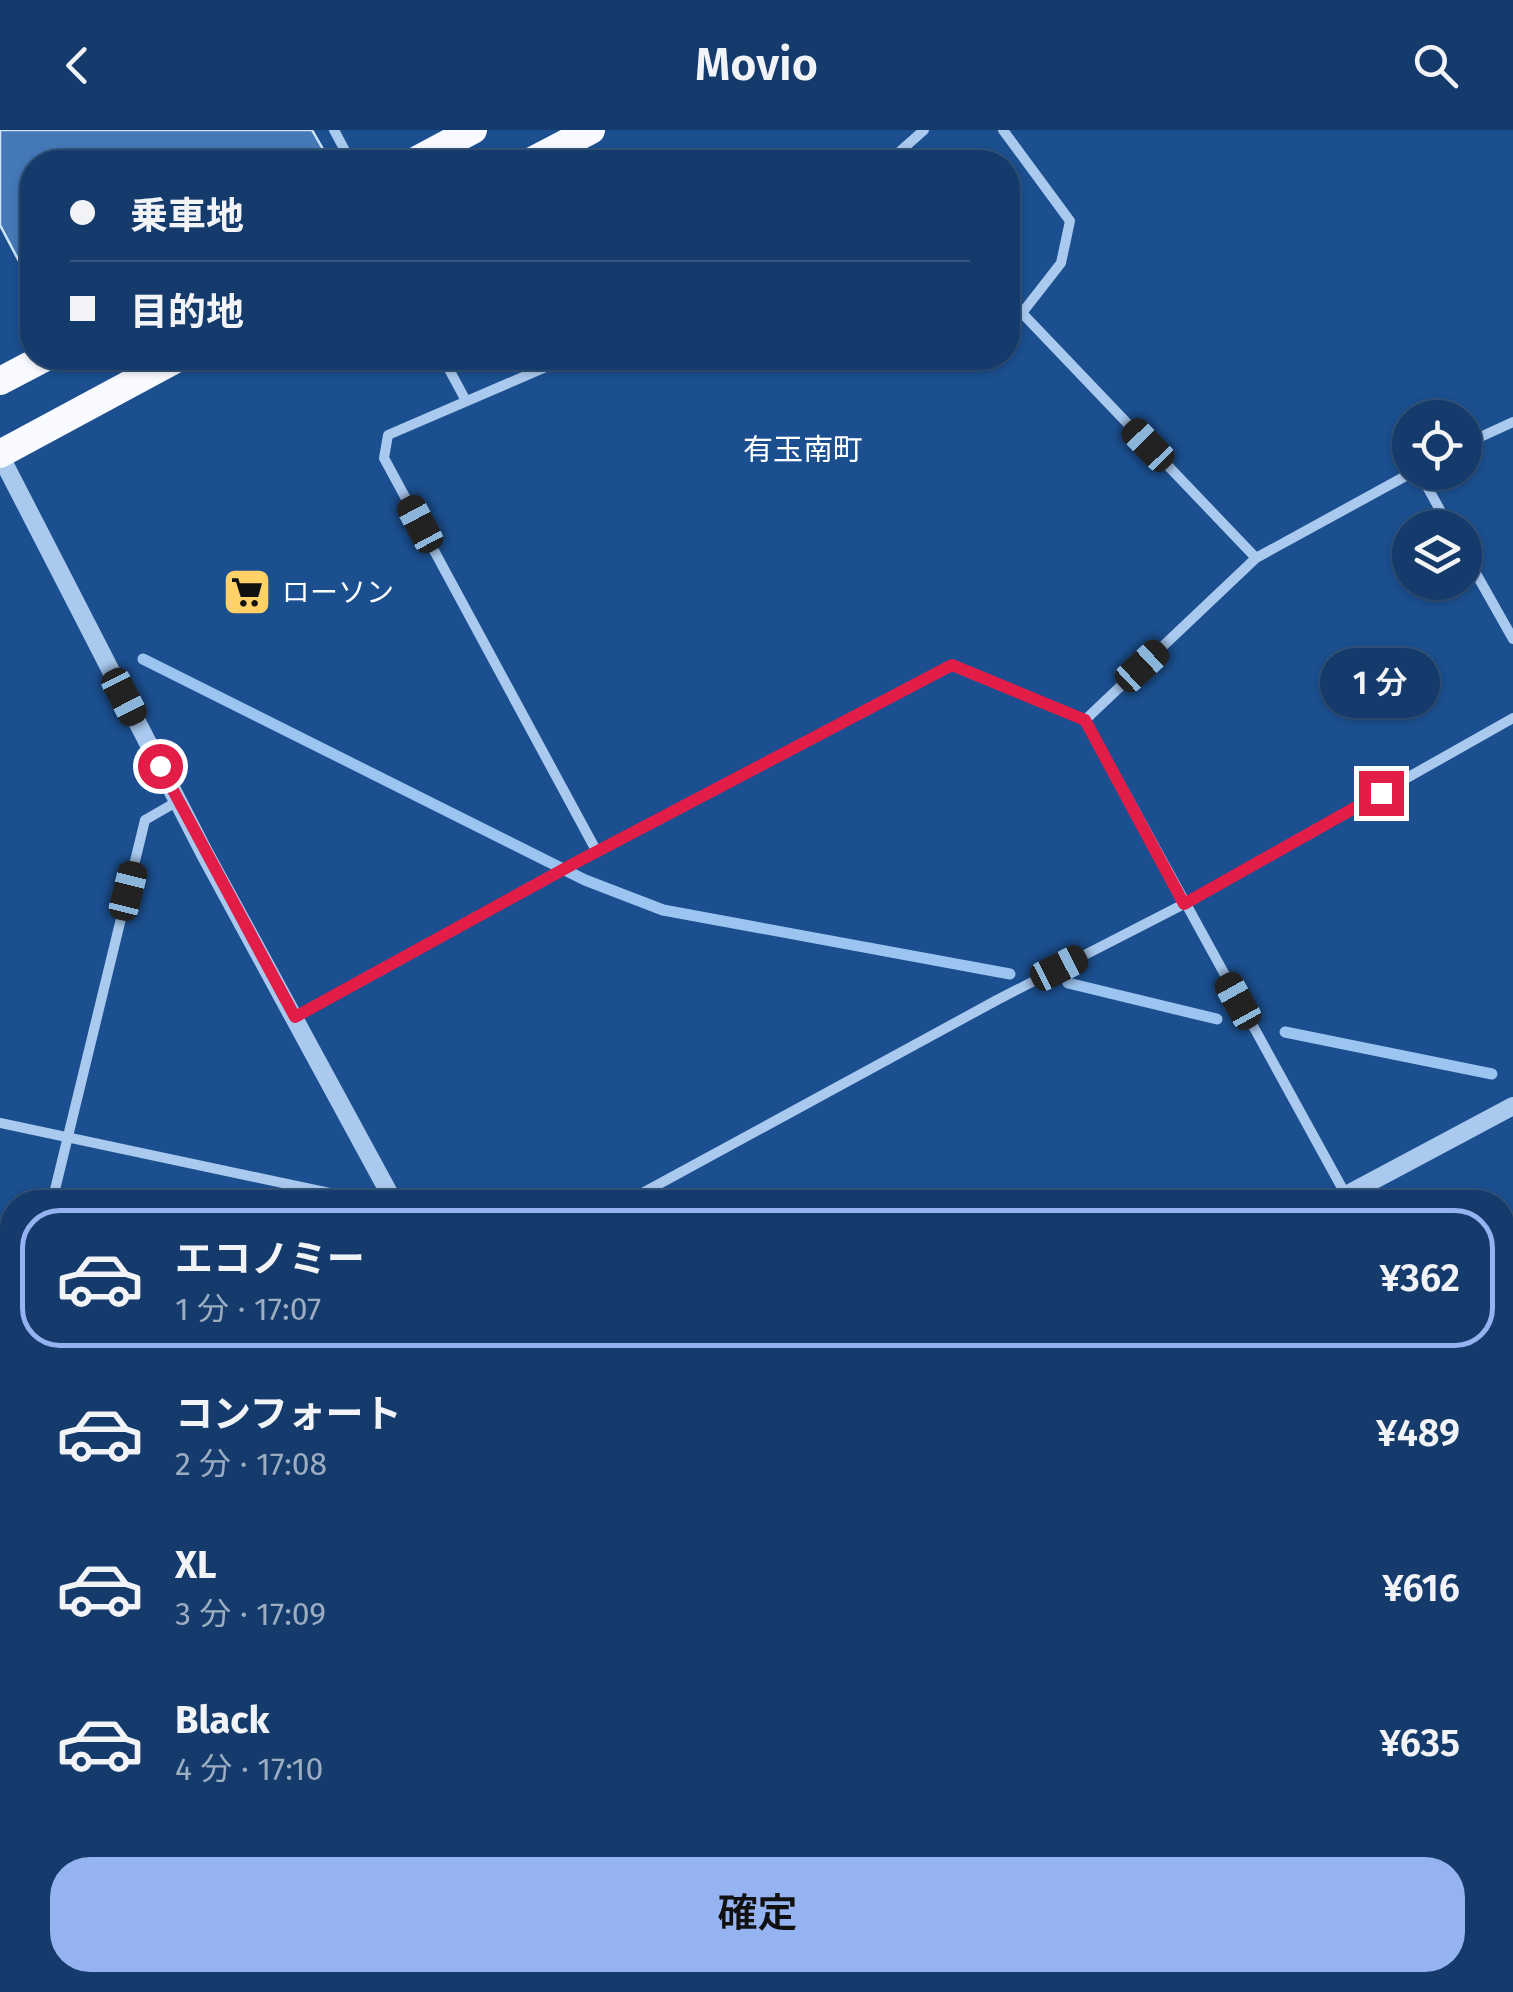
<!DOCTYPE html>
<html lang="ja">
<meta charset="utf-8">
<style>
:root{--surface:#143b6b;--page:#214673;--text:#f1f3f6;--muted:#9dadc1;--line:#33557e;--accent:#95b2f1}
body{margin:0;font-family:"Fira Sans","Noto Sans JP",sans-serif;background:var(--page);color:var(--text);height:100vh;display:flex;flex-direction:column;font-size:38px;white-space:nowrap}
*{box-sizing:border-box;margin:0}
p{font-size:32px;color:var(--muted)}
.icon{flex:none;width:55px;height:55px;fill:none;stroke:currentColor;stroke-width:2;stroke-linecap:round;stroke-linejoin:round}
.map{position:relative;flex:1;overflow:hidden}
.details{position:absolute;left:0px;top:1060px;width:1515px;height:802px;display:flex;flex-direction:column;background:var(--surface);border-radius:40px 40px 0 0;box-shadow:0 2px 8px #0004,0 0 0 2px var(--line)}
.details>*{flex:none}
.hud{position:absolute;left:20px;top:20px;width:1000px;height:220px;border-radius:40px;box-shadow:0 2px 8px #0004,0 0 0 2px var(--line);display:grid;align-content:center;height:220px;padding:0 50px;background:var(--surface)}
.tools{position:absolute;left:1392px;top:270px;display:grid;gap:20px}
.tools a{display:grid;place-items:center;width:90px;height:90px;border-radius:50%;background:var(--surface);box-shadow:0 2px 8px #0004,0 0 0 2px var(--line);font-size:50px}
.end{position:absolute;width:45px;height:45px;margin:-22px;border:12px solid #e11d48;background:#fff;box-shadow:0 0 0 5px #fff}
.from{border-radius:50%}
.bubble{position:absolute;height:70px;border-radius:35px;background:var(--surface);box-shadow:0 2px 8px #0004,0 0 0 2px var(--line);font-size:32px;font-weight:600;line-height:70px;text-align:center}
.car{position:absolute;width:30px;height:60px;margin:-30px -15px;border-radius:12px;box-shadow:0 0 8px 2px #0007;background:linear-gradient(#222 24%,#8ab4d8 0 40%,#222 0 76%,#8ab4d8 0 86%,#222 0)}
.hud b{display:flex;align-items:center;gap:35px;height:95px;font-size:38px}
.hud b+b{border-top:2px solid var(--line)}
.hud i{width:25px;height:25px;background:var(--text)}
ul{padding:18px 0 0;list-style:none}
li{display:flex;align-items:center;gap:30px;height:140px;margin:0 20px 15px;padding:0 30px;border:5px solid transparent;border-radius:40px}
li div{flex:1}
li b{display:block;font-size:38px}
li em{font-style:normal;font-weight:600}
li.active{border-color:var(--accent)}
li>.icon{width:90px;height:90px;stroke-width:1.5}
.primary-button{display:flex;gap:20px;margin-top:auto;padding:20px 50px}
.primary-button a{flex:1;height:115px;border-radius:40px;background:var(--accent);color:#111;font-size:40px;font-weight:600;line-height:115px;text-align:center}
header{display:flex;justify-content:space-between;align-items:center;height:130px;padding:0 50px;background:var(--surface);font-size:45px;font-weight:600}
.map>svg:first-child{display:block}
.lines{fill:none;stroke-linecap:round;stroke-linejoin:round}
.stream{stroke:#9cc4f0;stroke-width:11}
.building{fill:#4478b7;stroke:#cfe3fa;stroke-width:2.5}
.minor{stroke:#a9c9ee;stroke-width:10}
.tertiary{stroke:#a9c9ee;stroke-width:18}
.trunk{stroke:#f8faff;stroke-width:28}
.route{stroke:#e11d48;stroke-width:12}
.labels{text-anchor:middle;dominant-baseline:central;stroke-width:10;stroke-linejoin:round;paint-order:stroke}
.poi-label{font-size:28px;fill:#fff;stroke:#1b4f8f;text-anchor:start}
.neighbourhood-label{font-size:30px;fill:#fff;stroke:#1b4f8f}
</style>
<header><svg class="icon" aria-label="back" viewBox="0 0 24 24"><path d="M15 5l-7 7 7 7"/></svg>Movio<svg class="icon" aria-label="search" viewBox="0 0 24 24"><circle cx="10" cy="10" r="6"/><path d="M15 15l6 6"/></svg></header>
<div class="map">
<svg width="1513" height="1862" viewBox="0 0 1513 1862">
<rect width="100%" height="100%" fill="#1b4f8f"/>
<g class="lines">
<!-- stream -->
<g class="stream">
<path d="M 143,529 L 585,750 L 663,780 L 1010,844"/>
<path d="M 1068,853 L 1217,889"/>
<path d="M 1285,902 L 1492,944"/>
<path d="M 0,1757 L 12,1751"/>
</g>
</g>
<!-- building -->
<path class="building" d="M 0,0 L 312,0 L 328,28 L 319,32 L 32,32 L 32,156 L 0,95 Z"/>
<g class="lines">
<!-- minor -->
<g class="minor">
<path d="M 334,0 L 351,32"/>
<path d="M 1003,0 L 1070,91 L 1061,133 L 1022,183 L 1256,428"/>
<path d="M 888,32 L 924,0"/>
<path d="M 443,228 L 465,269"/>
<path d="M 567,228 L 388,305 L 384,328 L 597,722"/>
<path d="M 1465,314 L 1513,292"/>
<path d="M 1419,342 L 1450,398"/>
<path d="M 1465,424 L 1513,509"/>
<path d="M 1085,590 L 1256,428 L 1413,342"/>
<path d="M 295,887 L 575,733 L 951,535 L 1085,590 L 1347,1067"/>
<path d="M 0,993 L 372,1072"/>
<path d="M 52,1072 L 145,690 L 178,671"/>
<path d="M 626,1072 L 997,870 L 1184,774 L 1513,588"/>
<path d="M 0,1263 L 12,1234"/>
<path d="M 1502,1358 L 1513,1377"/>
<path d="M 0,1689 L 12,1712"/>
<path d="M 1502,1701 L 1513,1695"/>
<path d="M 87,1850 L 94,1862"/>
<path d="M 1207,1862 L 1229,1850"/>
</g>
<!-- tertiary -->
<g class="tertiary">
<path d="M 0,325 L 205,724 L 394,1072"/>
<path d="M 1333,1072 L 1513,976"/>
<path d="M 0,1791 L 12,1784"/>
<path d="M 814,1850 L 821,1862"/>
</g>
<!-- trunk -->
<g class="trunk">
<path d="M 413,32 L 473,0"/>
<path d="M 530,32 L 591,0"/>
<path d="M 0,251 L 44,228"/>
<path d="M 0,324 L 178,228"/>
</g>
</g>
<g class="lines">
<!-- route -->
<path class="route" d="M 160,636 L 295,887 L 575,733 L 952,535 L 1085,590 L 1184,774 L 1381,663"/>
</g>
<!-- icons -->
<defs>
<g id="supermarket-square" transform="scale(2.5)"><rect x="-9" y="-9" width="18" height="18" rx="4" fill="#ffd166" stroke="#1b4f8f"/><path d="M-6-5.5h2.5l.6 2H6L4.5 2H-2.5L-4.4-4H-6ZM-1.5 3.2a1.3 1.3 0 1 0 .1 0ZM3 3.2a1.3 1.3 0 1 0 .1 0Z" fill="#111"/></g>
</defs>
<g fill-rule="evenodd">
<use href="#supermarket-square" x="247" y="462"/>
</g>
<g class="labels">
<!-- poi labels -->
<g class="poi-label">
<text x="282" y="462">ローソン</text>
</g>
<!-- neighbourhood labels -->
<g class="neighbourhood-label">
<text x="803" y="320">有玉南町</text>
</g>
</g>
</svg>
<div class="tools">
<a><svg class="icon" aria-label="locate" viewBox="0 0 24 24"><circle cx="12" cy="12" r="6"/><path d="M12 2v4M12 18v4M2 12h4M18 12h4"/></svg></a>
<a><svg class="icon" aria-label="layers" viewBox="0 0 24 24"><path d="M12 4l9 5-9 5-9-5zM3 14l9 5 9-5"/></svg></a>
</div>
<i class="end from" style="left:160px;top:636px"></i>
<i class="end" style="left:1381px;top:663px"></i>
<div class="bubble" style="left:1320px;top:518px;width:120px">1 分</div>
<i class="car" style="left:1148px;top:315px;rotate:316deg"></i>
<i class="car" style="left:420px;top:394px;rotate:332deg"></i>
<i class="car" style="left:1142px;top:536px;rotate:47deg"></i>
<i class="car" style="left:124px;top:567px;rotate:153deg"></i>
<i class="car" style="left:128px;top:761px;rotate:14deg"></i>
<i class="car" style="left:1059px;top:838px;rotate:63deg"></i>
<i class="car" style="left:1238px;top:871px;rotate:331deg"></i>
<div class="hud">
<b><i class="from"></i>乗車地</b>
<b><i></i>目的地</b>
</div>
<section class="details">
<ul>
<li class="active"><svg class="icon" aria-label="car" viewBox="0 0 24 24"><path d="M5 17H2v-5l4-1 3-4h7l3 4 3 1v5h-3M9 17h6M6 11h13"/><circle cx="7" cy="17" r="2"/><circle cx="17" cy="17" r="2"/></svg><div><b>エコノミー</b><p>1 分 · 17:07</p></div><em>¥362</em></li>
<li><svg class="icon" aria-label="car" viewBox="0 0 24 24"><path d="M5 17H2v-5l4-1 3-4h7l3 4 3 1v5h-3M9 17h6M6 11h13"/><circle cx="7" cy="17" r="2"/><circle cx="17" cy="17" r="2"/></svg><div><b>コンフォート</b><p>2 分 · 17:08</p></div><em>¥489</em></li>
<li><svg class="icon" aria-label="car" viewBox="0 0 24 24"><path d="M5 17H2v-5l4-1 3-4h7l3 4 3 1v5h-3M9 17h6M6 11h13"/><circle cx="7" cy="17" r="2"/><circle cx="17" cy="17" r="2"/></svg><div><b>XL</b><p>3 分 · 17:09</p></div><em>¥616</em></li>
<li><svg class="icon" aria-label="car" viewBox="0 0 24 24"><path d="M5 17H2v-5l4-1 3-4h7l3 4 3 1v5h-3M9 17h6M6 11h13"/><circle cx="7" cy="17" r="2"/><circle cx="17" cy="17" r="2"/></svg><div><b>Black</b><p>4 分 · 17:10</p></div><em>¥635</em></li>
</ul>
<div class="primary-button"><a>確定</a></div>
</section>
</div>
